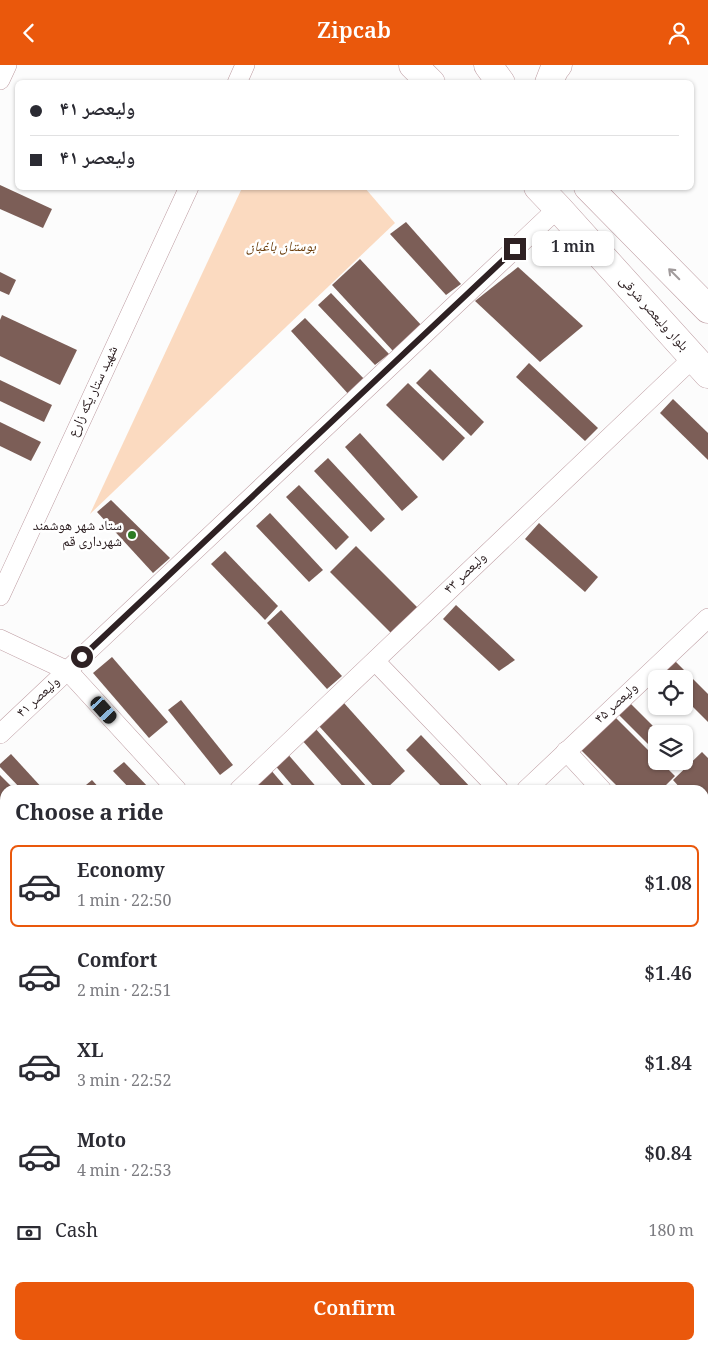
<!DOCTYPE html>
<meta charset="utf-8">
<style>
:root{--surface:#fff;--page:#f7f7f7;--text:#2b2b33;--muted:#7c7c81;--line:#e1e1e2;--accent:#ea580c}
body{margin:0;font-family:Georgia,"Noto Naskh Arabic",serif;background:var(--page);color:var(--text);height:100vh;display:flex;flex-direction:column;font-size:19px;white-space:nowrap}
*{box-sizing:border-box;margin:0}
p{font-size:16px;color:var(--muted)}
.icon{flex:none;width:28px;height:28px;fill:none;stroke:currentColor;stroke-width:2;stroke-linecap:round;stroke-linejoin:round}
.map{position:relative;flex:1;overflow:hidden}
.details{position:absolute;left:0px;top:720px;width:709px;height:565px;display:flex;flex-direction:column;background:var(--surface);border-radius:15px 15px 0 0;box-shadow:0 1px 4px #0004}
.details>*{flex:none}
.banner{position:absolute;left:15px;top:15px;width:679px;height:110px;border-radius:8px;box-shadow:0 1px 4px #0004;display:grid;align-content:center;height:110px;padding:0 15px;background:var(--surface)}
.controls{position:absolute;left:648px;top:605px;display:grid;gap:10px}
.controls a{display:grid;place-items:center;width:45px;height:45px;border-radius:8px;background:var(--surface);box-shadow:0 1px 4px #0004;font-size:25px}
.end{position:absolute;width:22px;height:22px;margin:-11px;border:6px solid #2e2123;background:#fff;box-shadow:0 0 0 2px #fff}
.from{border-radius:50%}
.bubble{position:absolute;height:35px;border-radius:8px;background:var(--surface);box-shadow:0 1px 4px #0004;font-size:16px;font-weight:600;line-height:35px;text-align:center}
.car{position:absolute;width:15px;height:30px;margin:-15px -8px;border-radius:6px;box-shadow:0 0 4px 1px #0007;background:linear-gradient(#222 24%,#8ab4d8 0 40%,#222 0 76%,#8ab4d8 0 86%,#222 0)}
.banner b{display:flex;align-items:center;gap:18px;height:48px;font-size:19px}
.banner b+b{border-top:1px solid var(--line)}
.banner i{width:12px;height:12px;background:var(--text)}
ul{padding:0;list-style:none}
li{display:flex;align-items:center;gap:15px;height:82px;margin:0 10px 8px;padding:0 5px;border:2px solid transparent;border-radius:8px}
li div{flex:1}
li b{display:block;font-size:19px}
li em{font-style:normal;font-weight:600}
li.current{border-color:var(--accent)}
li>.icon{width:45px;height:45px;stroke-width:1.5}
h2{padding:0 15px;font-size:22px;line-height:60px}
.pay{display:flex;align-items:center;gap:12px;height:55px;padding:0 15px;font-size:19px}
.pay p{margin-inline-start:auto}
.button{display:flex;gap:10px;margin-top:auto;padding:10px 15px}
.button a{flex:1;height:58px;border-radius:8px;background:var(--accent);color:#fff;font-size:20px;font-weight:600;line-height:58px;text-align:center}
header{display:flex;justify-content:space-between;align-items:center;height:65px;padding:0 15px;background:var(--accent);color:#fff;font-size:22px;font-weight:600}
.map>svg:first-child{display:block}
.green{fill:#fbdac0}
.building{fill:#7c5e57}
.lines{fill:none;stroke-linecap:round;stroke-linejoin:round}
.minor-casing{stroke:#bd9ba1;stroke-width:20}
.secondary-casing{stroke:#bd9ba1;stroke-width:28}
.primary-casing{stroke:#bd9ba1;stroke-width:29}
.minor{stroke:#fff;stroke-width:19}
.secondary{stroke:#fff;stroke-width:26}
.primary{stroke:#fff;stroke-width:28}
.oneway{stroke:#a19b9c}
.route{stroke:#2e2123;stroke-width:6}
.poi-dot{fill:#2d7b24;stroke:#fff;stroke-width:2}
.labels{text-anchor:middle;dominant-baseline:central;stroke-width:5;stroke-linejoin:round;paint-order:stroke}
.park-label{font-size:14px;font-style:italic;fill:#673805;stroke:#fff}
.street-label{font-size:14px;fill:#2e2123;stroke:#fff}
.poi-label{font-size:14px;fill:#2e2123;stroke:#fff;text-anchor:end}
</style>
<header><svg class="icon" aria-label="back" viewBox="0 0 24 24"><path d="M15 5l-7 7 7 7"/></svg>Zipcab<svg class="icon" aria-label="person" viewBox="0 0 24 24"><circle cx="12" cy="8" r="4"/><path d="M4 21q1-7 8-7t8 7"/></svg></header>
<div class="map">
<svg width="708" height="1285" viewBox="0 0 708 1285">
<rect width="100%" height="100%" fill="#fcfcfc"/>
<!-- green -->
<path class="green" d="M 242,123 L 365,123 L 395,158 L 90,449 Z"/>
<!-- building -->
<g class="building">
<path d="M 0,120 L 52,144 L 43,163 L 0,144 Z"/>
<path d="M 406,157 L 461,219 L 446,230 L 390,169 Z"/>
<path d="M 360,194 L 422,261 L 393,286 L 332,220 Z"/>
<path d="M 518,202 L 583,261 L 540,297 L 475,236 Z"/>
<path d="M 0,207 L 16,215 L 9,230 L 0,226 Z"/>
<path d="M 331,228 L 389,289 L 375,300 L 318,240 Z"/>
<path d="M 2,250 L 77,285 L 60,320 L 0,291 L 0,255 Z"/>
<path d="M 305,253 L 368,318 L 351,332 L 291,266 Z"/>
<path d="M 529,298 L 598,363 L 585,376 L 516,312 Z"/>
<path d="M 430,304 L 484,357 L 471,371 L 416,318 Z"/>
<path d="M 0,315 L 52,340 L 44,357 L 0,336 Z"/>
<path d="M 408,318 L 465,373 L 443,396 L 386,340 Z"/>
<path d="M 673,334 L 708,368 L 708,395 L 660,348 Z"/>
<path d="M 0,357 L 41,377 L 31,396 L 0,381 Z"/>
<path d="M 360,368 L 418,432 L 402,446 L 345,382 Z"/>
<path d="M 328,393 L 385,454 L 371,467 L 314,406 Z"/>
<path d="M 299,420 L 349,472 L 336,485 L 286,432 Z"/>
<path d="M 111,435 L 170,493 L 153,508 L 97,447 Z"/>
<path d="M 270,448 L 323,505 L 309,517 L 256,461 Z"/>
<path d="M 539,458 L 598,512 L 585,527 L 525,474 Z"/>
<path d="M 356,481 L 421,546 L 395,572 L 330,507 Z"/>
<path d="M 225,486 L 278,541 L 265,555 L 211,499 Z"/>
<path d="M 456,540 L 515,595 L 499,606 L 443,554 Z"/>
<path d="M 281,545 L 342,611 L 327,624 L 267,558 Z"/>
<path d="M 112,592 L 168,657 L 149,673 L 93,608 Z"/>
<path d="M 671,592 L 708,629 L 708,657 L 684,633 L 684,614 L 664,614 L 657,607 Z"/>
<path d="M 181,635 L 233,700 L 220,710 L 168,645 Z"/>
<path d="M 629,637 L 661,669 L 656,669 L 656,687 L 617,648 Z"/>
<path d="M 344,638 L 405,706 L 385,725 L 377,725 L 319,661 Z"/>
<path d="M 612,649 L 656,693 L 656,696 L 660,696 L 675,711 L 661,725 L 621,725 L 576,680 Z"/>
<path d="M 315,663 L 367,722 L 364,725 L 346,725 L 301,674 Z"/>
<path d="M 421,670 L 473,725 L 445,725 L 406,685 Z"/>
<path d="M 286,687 L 319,725 L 296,725 L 273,698 Z"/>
<path d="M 702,687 L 708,693 L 708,752 L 704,748 L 704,725 L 682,725 L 673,715 Z"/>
<path d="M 11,689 L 44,725 L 22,725 L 0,702 L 0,699 Z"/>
<path d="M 124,697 L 151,725 L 131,725 L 113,706 Z"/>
<path d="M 270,704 L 288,725 L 261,725 L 255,717 Z"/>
<path d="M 0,710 L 15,725 L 5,725 L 5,741 L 0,736 Z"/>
<path d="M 92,715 L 101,725 L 80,725 Z"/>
<path d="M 5,802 L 5,821 L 0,816 L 0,806 Z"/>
<path d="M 0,825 L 5,830 L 5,854 L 0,849 Z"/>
<path d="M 704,979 L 708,984 L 708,1035 L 704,1030 Z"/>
<path d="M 704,1037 L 708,1041 L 708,1068 L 704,1072 Z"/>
<path d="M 704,1164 L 708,1168 L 708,1193 L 704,1189 Z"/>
<path d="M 704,1195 L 708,1200 L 708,1228 L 704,1232 Z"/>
</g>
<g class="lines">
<!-- minor casing -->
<g class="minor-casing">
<g id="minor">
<path d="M 0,15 L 7,0"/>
<path d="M 237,18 L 245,0"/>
<path d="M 0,531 L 189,122"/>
<path d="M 0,574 L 68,606 L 177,725"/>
<path d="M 375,596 L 499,725"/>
<path d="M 0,669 L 558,143"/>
<path d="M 566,686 L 602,725"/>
<path d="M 239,725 L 693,293"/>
<path d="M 526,725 L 708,553"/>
<path d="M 704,788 L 708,791"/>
<path d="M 704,881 L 708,884"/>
<path d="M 704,1100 L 708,1096"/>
</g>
</g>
<!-- secondary casing -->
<g class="secondary-casing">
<g id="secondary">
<path d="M 0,1257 L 5,1259"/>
<path d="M 49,1280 L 59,1285"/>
</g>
</g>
<!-- primary casing -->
<g class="primary-casing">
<g id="primary">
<path d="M 413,0 L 431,18"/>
<path d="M 488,0 L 501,18"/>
<path d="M 549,18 L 554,5 L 558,0"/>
<path d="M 538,122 L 558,143 L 708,309"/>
<path d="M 588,122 L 708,244"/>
</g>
</g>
<!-- minor -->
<use href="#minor" class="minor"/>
<!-- secondary -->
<use href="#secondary" class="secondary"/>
<!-- primary -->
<use href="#primary" class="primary"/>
</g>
<!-- one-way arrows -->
<defs><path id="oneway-shaft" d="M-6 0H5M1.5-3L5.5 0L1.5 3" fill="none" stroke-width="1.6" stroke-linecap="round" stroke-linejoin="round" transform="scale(1.25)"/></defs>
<use class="oneway" href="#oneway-shaft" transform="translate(674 209) rotate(-135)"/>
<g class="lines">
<!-- route -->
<path class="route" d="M 82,592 L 515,184"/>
</g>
<!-- markers -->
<circle class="poi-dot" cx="132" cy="470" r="5"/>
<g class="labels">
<!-- park labels -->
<g class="park-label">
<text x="281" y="183">بوستان باغبان</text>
</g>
<!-- street labels -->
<g class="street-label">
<text transform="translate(653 249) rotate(48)">بلوار ولیعصر شرقی</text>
<text transform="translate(94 327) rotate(-65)">شهید ستار یکه زارع</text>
<text transform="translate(466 509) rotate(-44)">ولیعصر ۴۳</text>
<text transform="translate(39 633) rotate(-43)">ولیعصر ۴۱</text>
<text transform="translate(617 639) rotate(-43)">ولیعصر ۴۵</text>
</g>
<!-- poi labels -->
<g class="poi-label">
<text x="122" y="462">ستاد شهر هوشمند<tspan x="122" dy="16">شهرداری قم</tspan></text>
</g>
</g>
</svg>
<div class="controls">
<a><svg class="icon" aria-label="locate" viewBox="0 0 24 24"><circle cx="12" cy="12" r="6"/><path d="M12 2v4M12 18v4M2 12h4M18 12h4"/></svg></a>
<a><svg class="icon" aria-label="layers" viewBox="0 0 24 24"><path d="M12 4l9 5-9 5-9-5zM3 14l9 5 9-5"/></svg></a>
</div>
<i class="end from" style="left:82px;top:592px"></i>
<i class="end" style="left:515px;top:184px"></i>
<div class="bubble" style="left:532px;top:166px;width:82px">1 min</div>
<i class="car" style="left:104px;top:645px;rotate:138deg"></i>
<div class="banner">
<b><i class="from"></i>ولیعصر ۴۱</b>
<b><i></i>ولیعصر ۴۱</b>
</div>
<section class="details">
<h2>Choose a ride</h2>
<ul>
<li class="current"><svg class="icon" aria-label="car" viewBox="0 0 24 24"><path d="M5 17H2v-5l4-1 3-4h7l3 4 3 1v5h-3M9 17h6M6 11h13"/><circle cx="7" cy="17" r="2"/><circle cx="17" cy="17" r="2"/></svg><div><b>Economy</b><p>1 min · 22:50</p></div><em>$1.08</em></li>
<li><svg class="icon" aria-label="car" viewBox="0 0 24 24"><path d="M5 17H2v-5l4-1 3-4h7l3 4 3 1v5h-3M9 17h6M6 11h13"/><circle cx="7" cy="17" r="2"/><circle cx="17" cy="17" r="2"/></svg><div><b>Comfort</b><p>2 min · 22:51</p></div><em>$1.46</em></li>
<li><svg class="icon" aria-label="car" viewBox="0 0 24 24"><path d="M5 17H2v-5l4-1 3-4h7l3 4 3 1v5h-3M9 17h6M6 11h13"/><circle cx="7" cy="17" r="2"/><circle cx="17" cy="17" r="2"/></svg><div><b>XL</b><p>3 min · 22:52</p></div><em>$1.84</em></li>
<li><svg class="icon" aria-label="car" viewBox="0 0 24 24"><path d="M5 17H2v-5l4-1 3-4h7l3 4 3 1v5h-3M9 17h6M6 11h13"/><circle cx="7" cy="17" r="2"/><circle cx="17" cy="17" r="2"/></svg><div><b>Moto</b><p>4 min · 22:53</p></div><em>$0.84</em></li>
</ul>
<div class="pay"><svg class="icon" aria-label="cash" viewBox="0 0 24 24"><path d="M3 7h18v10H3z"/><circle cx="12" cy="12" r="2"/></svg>Cash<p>180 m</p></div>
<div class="button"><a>Confirm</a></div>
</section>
</div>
